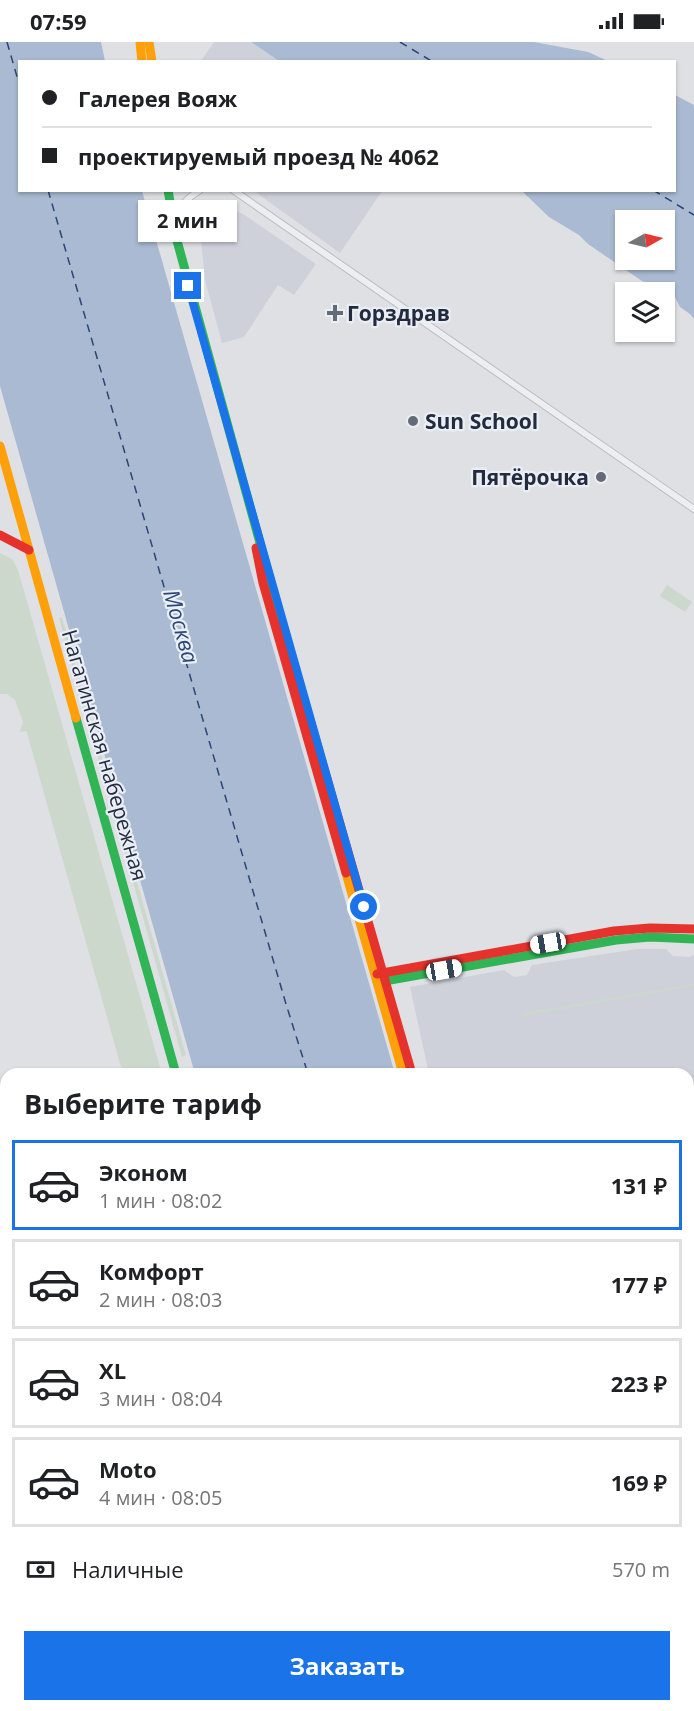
<!DOCTYPE html>
<html lang="ru">
<meta charset="utf-8">
<style>
:root{--surface:#fff;--page:#f6f6f6;--text:#202124;--muted:#757577;--line:#e0e0e0;--accent:#1a73e8}
body{margin:0;font-family:"Open Sans",sans-serif;background:var(--page);color:var(--text);height:100vh;display:flex;flex-direction:column;font-size:22px;white-space:nowrap}
*{box-sizing:border-box;margin:0}
p{font-size:20px;color:var(--muted)}
.icon{flex:none;width:33px;height:33px;fill:none;stroke:currentColor;stroke-width:2;stroke-linecap:round;stroke-linejoin:round}
.map{position:relative;flex:1;overflow:hidden}
.drawer{position:absolute;left:0px;top:1026px;width:694px;height:644px;display:flex;flex-direction:column;background:var(--surface);border-radius:18px 18px 0 0;box-shadow:0 2px 4px #0004}
.drawer>*{flex:none}
.top-card{position:absolute;left:18px;top:18px;width:658px;height:132px;border-radius:0px;box-shadow:0 2px 4px #0004;display:grid;align-content:center;height:132px;padding:0 24px;background:var(--surface)}
.needle{width:39px;rotate:82deg}
.tools{position:absolute;left:615px;top:168px;display:grid;gap:12px}
.tools a{display:grid;place-items:center;width:60px;height:60px;border-radius:0px;background:var(--surface);box-shadow:0 2px 4px #0004;font-size:30px}
.end{position:absolute;width:27px;height:27px;margin:-14px;border:8px solid #1a73e8;background:#fff;box-shadow:0 0 0 3px #fff}
.from{border-radius:50%}
.bubble{position:absolute;height:42px;border-radius:0px;background:var(--surface);box-shadow:0 2px 4px #0004;font-size:20px;font-weight:700;line-height:42px;text-align:center}
.car{position:absolute;width:18px;height:36px;margin:-18px -9px;border-radius:8px;box-shadow:0 0 4px 2px #0007;background:linear-gradient(#fff 24%,#345 0 40%,#fff 0 76%,#345 0 86%,#fff 0)}
.top-card b{display:flex;align-items:center;gap:21px;height:57px;font-size:22px}
.top-card b+b{border-top:2px solid var(--line)}
.top-card i{width:15px;height:15px;background:var(--text)}
ul{padding:0;list-style:none}
li{display:flex;align-items:center;gap:18px;height:90px;margin:0 12px 9px;padding:0 12px;border:3px solid var(--line);border-radius:0px}
li div{flex:1}
li b{display:block;font-size:22px}
li em{font-style:normal;font-weight:700}
li.active{border-color:var(--accent)}
li>.icon{width:54px;height:54px;stroke-width:1.5}
h2{padding:0 24px;font-size:27px;line-height:72px}
.pay{display:flex;align-items:center;gap:15px;height:66px;padding:0 24px;font-size:22px}
.pay p{margin-inline-start:auto}
.action{display:flex;gap:12px;margin-top:auto;padding:12px 24px}
.action a{flex:1;height:69px;border-radius:0px;background:var(--accent);color:#fff;font-size:24px;font-weight:700;line-height:69px;text-align:center}
.status{display:flex;justify-content:space-between;align-items:center;height:42px;padding:0 30px;background:var(--surface);direction:ltr}
.status svg{height:16px;fill:currentColor}
.map>svg:first-child{display:block}
.built{fill:#ced1da}
.green{fill:#cdd8cd}
.water{fill:#a9bad2;fill-rule:evenodd}
.lines{fill:none;stroke-linecap:round;stroke-linejoin:round}
.ferry{stroke:#2a4676;stroke-width:1.5;stroke-dasharray:8 6;stroke-linecap:butt}
.street-casing{stroke:#bbbdc2;stroke-width:8}
.street{stroke:#edeef1;stroke-width:6}
.fast{stroke:#30b455;stroke-width:9}
.slow{stroke:#ff9f0a;stroke-width:9}
.jam{stroke:#e5322d;stroke-width:9}
.rail-casing{stroke:#c6c8cc;stroke-width:4.5}
.rail{stroke:#eaeef5;stroke-width:2;stroke-dasharray:7;stroke-linecap:butt}
.route{stroke:#1a73e8;stroke-width:8}
.poi-dot{fill:#656a78;stroke:#eaeef5;stroke-width:2}
.labels{text-anchor:middle;dominant-baseline:central;stroke-width:4.5;stroke-linejoin:round;paint-order:stroke}
.poi-label{font-size:21px;font-weight:bold;fill:#242b3e;stroke:#eaeef5;text-anchor:start}
.street-label{font-size:21px;fill:#242b3e;stroke:#eaeef5}
.water-label{font-size:22px;font-style:italic;fill:#2a4676;stroke:#eaeef5}
</style>
<div class="status"><b>07:59</b><svg viewBox="0 0 49 12"><path d="M0 12V9h3v3zM5 12V6h3v6zM10 12V3h3v9zM15 12V0h3v12zM26 1h20v11H26zM47 4h2v5h-2z"/></svg></div>
<div class="map">
<svg width="694" height="1669" viewBox="0 0 694 1669">
<rect width="100%" height="100%" fill="#dee0e4"/>
<!-- built -->
<g class="built">
<path d="M 214,0 L 251,0 L 279,19 L 200,20 Z"/>
<path d="M 254,149 L 382,149 L 340,211 Z"/>
<path d="M 220,161 L 243,172 L 316,222 L 294,253 L 278,243 L 244,295 L 222,301 L 205,238 L 199,178 L 202,168 L 209,163 Z"/>
<path d="M 637,907 L 666,907 L 673,914 L 689,915 L 694,913 L 694,1070 L 689,1071 L 688,1032 L 429,1032 L 410,945 L 504,928 L 514,935 L 527,933 L 532,923 Z"/>
</g>
<!-- green -->
<g class="green">
<path d="M 0,511 L 12,517 L 18,528 L 162,1032 L 123,1032 L 27,691 L 26,689 L 20,690 L 23,680 L 15,658 L 7,652 L 0,652 Z"/>
<path d="M 667,543 L 692,560 L 685,570 L 660,554 Z"/>
<path d="M 62,575 L 186,1013 L 182,1015 L 59,576 Z"/>
<path d="M 694,942 L 694,944 L 522,974 L 522,971 Z"/>
<path d="M 689,1554 L 694,1560 L 694,1619 L 689,1623 Z"/>
</g>
<!-- water -->
<g class="water">
<path d="M 0,0 L 101,0 L 105,19 L 20,20 L 20,148 L 142,149 L 395,1032 L 195,1032 L 0,344 Z"/>
<path d="M 251,0 L 534,0 L 588,10 L 608,19 L 279,19 Z"/>
<path d="M 675,53 L 694,63 L 694,277 L 690,272 L 680,265 L 675,255 L 669,252 L 660,250 L 650,242 L 642,239 L 588,202 L 579,193 L 549,175 L 522,149 L 675,148 ZM 664,178 L 664,218 L 626,218 L 626,178 Z"/>
<path d="M 689,1660 L 694,1669 L 437,1669 L 433,1664 L 688,1664 Z"/>
</g>
<g class="lines">
<!-- ferry -->
<g class="ferry">
<path d="M 7,0 L 20,45"/>
<path d="M 400,0 L 433,20"/>
<path d="M 48,148 L 286,962 L 308,1032"/>
<path d="M 653,148 L 694,173"/>
<path d="M 550,1664 L 554,1669"/>
</g>
<!-- street casing -->
<g class="street-casing">
<g id="street">
<path d="M 233,148 L 694,467"/>
<path d="M 175,177 C 178,164 189,155 200,148"/>
<path d="M 688,1161 L 694,1161"/>
<path d="M 688,1261 L 694,1259"/>
</g>
</g>
<!-- street -->
<use href="#street" class="street"/>
<!-- fast -->
<g class="fast">
<path d="M 168,148 L 176,195 L 282,581"/>
<path d="M 76,676 L 176,1032"/>
<path d="M 379,940 L 616,898 L 650,895 L 694,897"/>
<path d="M 688,1122 L 694,1122"/>
<path d="M 0,1148 L 6,1147"/>
<path d="M 242,1669 L 250,1664"/>
</g>
<!-- slow -->
<g class="slow">
<path d="M 140,0 L 142,20"/>
<path d="M 149,0 L 152,20"/>
<path d="M 0,404 L 76,676"/>
<path d="M 346,831 L 403,1032"/>
<path d="M 0,1101 L 6,1100"/>
<path d="M 0,1200 L 6,1200"/>
<path d="M 688,1508 L 694,1508"/>
</g>
<!-- jam -->
<g class="jam">
<path d="M 0,493 L 29,508"/>
<path d="M 256,506 L 263,541 L 346,831"/>
<path d="M 282,581 L 412,1032"/>
<path d="M 377,932 L 614,889 L 650,886 L 694,887"/>
<path d="M 688,1108 L 694,1108"/>
<path d="M 0,1164 L 6,1164"/>
<path d="M 694,1519 L 691,1528 L 694,1542"/>
<path d="M 412,1664 L 415,1669"/>
</g>
<!-- rail casing -->
<g class="rail-casing">
<g id="rail">
<path d="M 688,1074 L 694,1073"/>
<path d="M 0,1131 L 6,1131"/>
</g>
</g>
<!-- rail -->
<use href="#rail" class="rail"/>
</g>
<g class="lines">
<!-- route -->
<path class="route" d="M 188,244 L 364,865"/>
</g>
<!-- markers -->
<g class="poi-dot">
<path d="M332 262h6v6h6v6h-6v6h-6v-6h-6v-6h6z"/>
<circle cx="413" cy="379" r="6"/>
<circle cx="601" cy="435" r="6"/>
</g>
<g class="labels">
<!-- poi labels -->
<g class="poi-label">
<text x="347" y="271">Горздрав</text>
<text x="425" y="379">Sun School</text>
<text x="589" y="435" text-anchor="end">Пятёрочка</text>
</g>
<!-- street labels -->
<g class="street-label">
<text transform="translate(105 713) rotate(74)">Нагатинская набережная</text>
</g>
<!-- water labels -->
<g class="water-label">
<text transform="translate(182 584) rotate(74)">Москва</text>
</g>
</g>
</svg>
<div class="tools">
<a><svg class="needle" viewBox="-14 -14 28 28"><path d="M0-13l5 13h-10z" fill="#e53935"/><path d="M0 13l5-13h-10z" fill="#757577"/></svg></a>
<a><svg class="icon" aria-label="layers" viewBox="0 0 24 24"><path d="M12 4l9 5-9 5-9-5zM3 14l9 5 9-5"/></svg></a>
</div>
<i class="end from" style="left:364px;top:865px"></i>
<i class="end" style="left:188px;top:244px"></i>
<div class="bubble" style="left:138px;top:158px;width:99px">2 мин</div>
<i class="car" style="left:548px;top:901px;rotate:260deg"></i>
<i class="car" style="left:444px;top:928px;rotate:80deg"></i>
<div class="top-card">
<b><i class="from"></i>Галерея Вояж</b>
<b><i></i>проектируемый проезд № 4062</b>
</div>
<section class="drawer">
<h2>Выберите тариф</h2>
<ul>
<li class="active"><svg class="icon" aria-label="car" viewBox="0 0 24 24"><path d="M5 17H2v-5l4-1 3-4h7l3 4 3 1v5h-3M9 17h6M6 11h13"/><circle cx="7" cy="17" r="2"/><circle cx="17" cy="17" r="2"/></svg><div><b>Эконом</b><p>1 мин · 08:02</p></div><em>131 ₽</em></li>
<li><svg class="icon" aria-label="car" viewBox="0 0 24 24"><path d="M5 17H2v-5l4-1 3-4h7l3 4 3 1v5h-3M9 17h6M6 11h13"/><circle cx="7" cy="17" r="2"/><circle cx="17" cy="17" r="2"/></svg><div><b>Комфорт</b><p>2 мин · 08:03</p></div><em>177 ₽</em></li>
<li><svg class="icon" aria-label="car" viewBox="0 0 24 24"><path d="M5 17H2v-5l4-1 3-4h7l3 4 3 1v5h-3M9 17h6M6 11h13"/><circle cx="7" cy="17" r="2"/><circle cx="17" cy="17" r="2"/></svg><div><b>XL</b><p>3 мин · 08:04</p></div><em>223 ₽</em></li>
<li><svg class="icon" aria-label="car" viewBox="0 0 24 24"><path d="M5 17H2v-5l4-1 3-4h7l3 4 3 1v5h-3M9 17h6M6 11h13"/><circle cx="7" cy="17" r="2"/><circle cx="17" cy="17" r="2"/></svg><div><b>Moto</b><p>4 мин · 08:05</p></div><em>169 ₽</em></li>
</ul>
<div class="pay"><svg class="icon" aria-label="cash" viewBox="0 0 24 24"><path d="M3 7h18v10H3z"/><circle cx="12" cy="12" r="2"/></svg>Наличные<p>570 m</p></div>
<div class="action"><a>Заказать</a></div>
</section>
</div>
